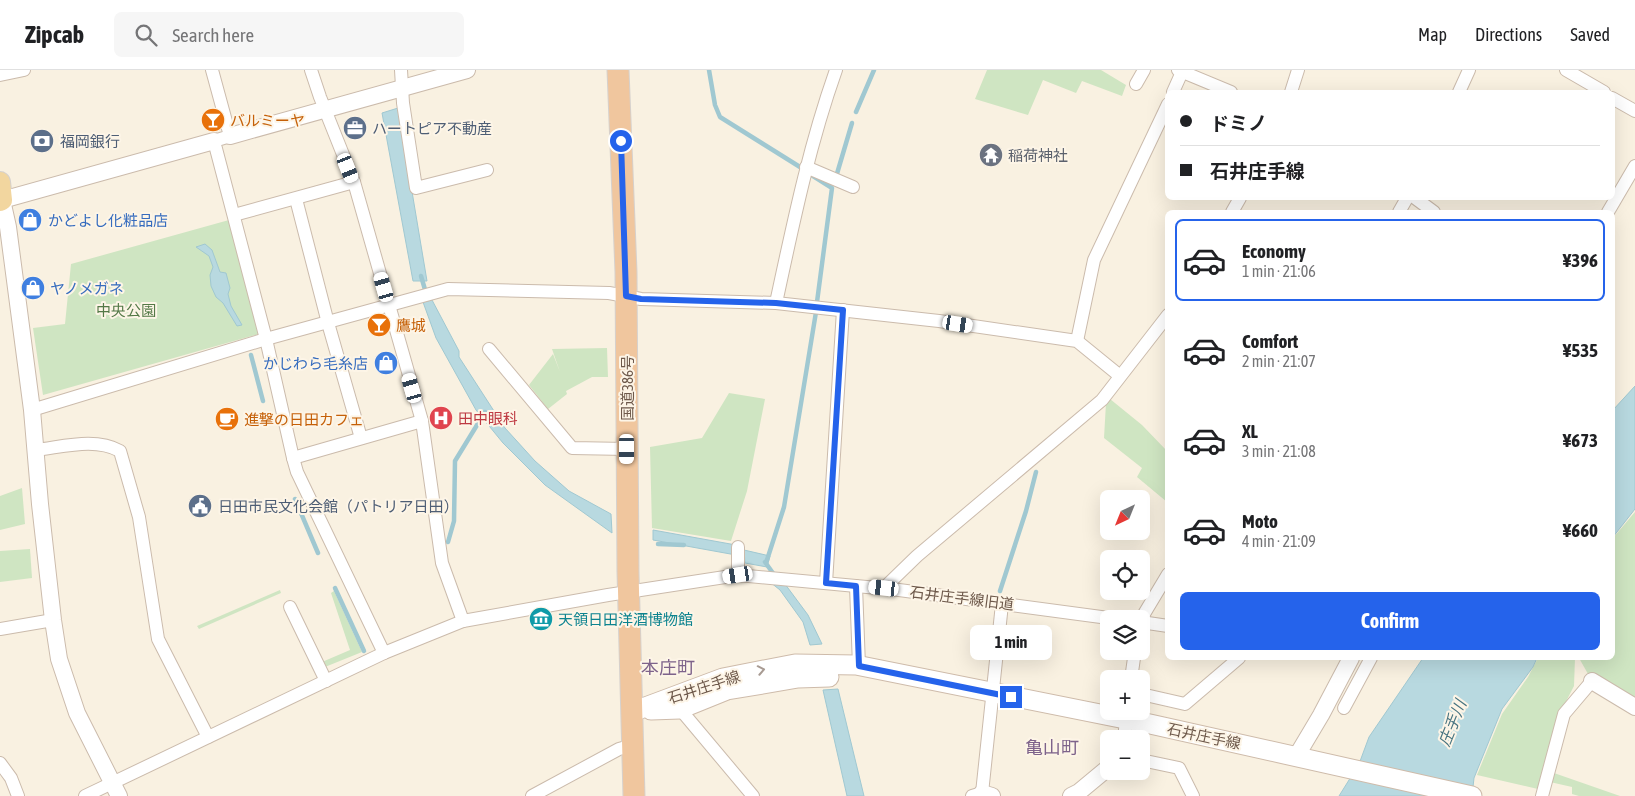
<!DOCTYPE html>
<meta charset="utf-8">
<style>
:root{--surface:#fff;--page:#f6f6f6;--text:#202124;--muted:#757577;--line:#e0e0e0;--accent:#2563eb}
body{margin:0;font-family:"Asap Condensed","Noto Sans JP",sans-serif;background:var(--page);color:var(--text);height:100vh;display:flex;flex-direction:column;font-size:19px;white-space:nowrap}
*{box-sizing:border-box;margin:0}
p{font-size:16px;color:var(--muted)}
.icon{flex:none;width:28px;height:28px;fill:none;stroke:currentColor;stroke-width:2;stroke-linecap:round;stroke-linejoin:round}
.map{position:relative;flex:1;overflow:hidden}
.side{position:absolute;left:1165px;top:140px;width:450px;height:450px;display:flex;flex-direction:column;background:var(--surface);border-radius:8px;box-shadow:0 5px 20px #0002}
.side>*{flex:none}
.top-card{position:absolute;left:1165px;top:20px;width:450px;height:110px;border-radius:8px;box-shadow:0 5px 20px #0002;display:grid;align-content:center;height:110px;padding:0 15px;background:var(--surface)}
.needle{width:32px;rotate:223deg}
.tools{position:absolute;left:1100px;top:420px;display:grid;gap:10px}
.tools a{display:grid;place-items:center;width:50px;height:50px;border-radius:8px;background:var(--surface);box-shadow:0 5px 20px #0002;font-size:25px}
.end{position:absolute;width:22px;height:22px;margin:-11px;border:6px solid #2563eb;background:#fff;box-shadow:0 0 0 2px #fff}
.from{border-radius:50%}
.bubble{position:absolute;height:35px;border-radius:8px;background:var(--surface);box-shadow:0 5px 20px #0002;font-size:16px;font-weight:700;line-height:35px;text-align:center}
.car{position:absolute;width:15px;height:30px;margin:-15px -8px;border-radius:6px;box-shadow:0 0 4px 1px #0007;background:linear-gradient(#fff 24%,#345 0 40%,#fff 0 76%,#345 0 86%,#fff 0)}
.top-card b{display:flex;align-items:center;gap:18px;height:48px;font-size:19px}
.top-card b+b{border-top:1px solid var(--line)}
.top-card i{width:12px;height:12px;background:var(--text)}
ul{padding:9px 0 0;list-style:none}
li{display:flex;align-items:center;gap:15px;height:82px;margin:0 10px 8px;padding:0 5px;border:2px solid transparent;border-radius:8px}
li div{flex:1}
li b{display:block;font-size:19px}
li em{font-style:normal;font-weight:700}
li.on{border-color:var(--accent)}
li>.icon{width:45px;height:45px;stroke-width:1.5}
.button{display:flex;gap:10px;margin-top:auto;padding:10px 15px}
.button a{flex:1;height:58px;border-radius:8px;background:var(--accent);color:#fff;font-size:20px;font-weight:700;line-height:58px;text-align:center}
header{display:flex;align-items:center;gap:30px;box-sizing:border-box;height:70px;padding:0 25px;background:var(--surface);border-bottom:1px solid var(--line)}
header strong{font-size:24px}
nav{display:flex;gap:28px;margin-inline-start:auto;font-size:18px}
.search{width:350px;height:45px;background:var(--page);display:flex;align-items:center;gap:12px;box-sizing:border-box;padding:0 18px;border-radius:8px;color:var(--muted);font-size:19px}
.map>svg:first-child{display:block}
.green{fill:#cfe5c2}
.water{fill:#b8d9e0;stroke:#a0c8d1}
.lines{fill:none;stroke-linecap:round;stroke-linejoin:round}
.stream{stroke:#a0c8d1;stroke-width:4.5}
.minor-casing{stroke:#cbbbac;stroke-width:14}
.tertiary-casing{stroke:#cbbbac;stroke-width:18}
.secondary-casing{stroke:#cebbaa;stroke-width:21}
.primary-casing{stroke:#d6d1cd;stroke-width:22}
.trunk-casing{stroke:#d6d1cd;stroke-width:23}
.minor{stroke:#fff;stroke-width:12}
.tertiary{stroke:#fff;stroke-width:16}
.secondary{stroke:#fff;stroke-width:19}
.primary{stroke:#f2d69f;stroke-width:20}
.trunk{stroke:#f0c69e;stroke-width:21}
.oneway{stroke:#a89b93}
.route{stroke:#2563eb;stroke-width:6}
.labels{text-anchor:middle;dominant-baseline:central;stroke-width:4;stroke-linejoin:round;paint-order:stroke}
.food-label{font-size:15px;fill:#c56008;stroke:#fdf5e7;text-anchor:start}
.service-label{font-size:15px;fill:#4e5e75;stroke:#fdf5e7;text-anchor:start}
.worship-label{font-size:15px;fill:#5b616d;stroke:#fdf5e7;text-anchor:start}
.shop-label{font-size:15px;fill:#366cbe;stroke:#fdf5e7;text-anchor:start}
.park-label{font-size:15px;fill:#547947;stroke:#fdf5e7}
.street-label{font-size:15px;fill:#6e594b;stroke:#fdf5e7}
.health-label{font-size:15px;fill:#be3a42;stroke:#fdf5e7;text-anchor:start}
.culture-label{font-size:15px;fill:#0d838f;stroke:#fdf5e7;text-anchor:start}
.water-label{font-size:16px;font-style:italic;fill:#477480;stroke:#fdf5e7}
.quarter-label{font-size:18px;fill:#7e638b;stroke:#fdf5e7}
</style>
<header>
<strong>Zipcab</strong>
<div class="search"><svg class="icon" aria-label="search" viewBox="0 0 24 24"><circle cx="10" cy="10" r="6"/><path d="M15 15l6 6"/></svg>Search here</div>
<nav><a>Map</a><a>Directions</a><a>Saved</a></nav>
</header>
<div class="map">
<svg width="1635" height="726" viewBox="0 0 1635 726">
<rect width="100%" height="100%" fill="#f9f1e1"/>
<!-- green -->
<g class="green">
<path d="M 987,0 L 1101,0 L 1126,15 L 1122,26 L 1082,11 L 1076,23 L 1043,10 L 1028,45 L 975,29 Z"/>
<path d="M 229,150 L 259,264 L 43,325 L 33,258 L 65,254 L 71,194 Z"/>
<path d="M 607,278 L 608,307 L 592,307 L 566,321 L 567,324 L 548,339 L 529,315 L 553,284 L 560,302 L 552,279 Z"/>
<path d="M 729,323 L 765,329 L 747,421 L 731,471 L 652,458 L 650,377 L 702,368 Z"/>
<path d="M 1110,329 L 1142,355 L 1167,381 L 1167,432 L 1137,407 L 1142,398 L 1104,368 L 1106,333 Z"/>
<path d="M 22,418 L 25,454 L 0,460 L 0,426 Z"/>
<path d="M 1635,442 L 1635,637 L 1592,611 L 1579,588 L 1612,588 L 1613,468 Z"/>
<path d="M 30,479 L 32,508 L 0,512 L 0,481 Z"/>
<path d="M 280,520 L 281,523 L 199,559 L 197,556 Z"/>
<path d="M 334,521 L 362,582 L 325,597 L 322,592 L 350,580 L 331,523 Z"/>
<path d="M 1538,588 L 1575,588 L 1574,616 L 1559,645 L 1538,719 L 1477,705 L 1502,644 L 1528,607 Z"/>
<path d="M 1554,703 L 1620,726 L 1579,726 L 1572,724 L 1572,717 L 1550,712 Z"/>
</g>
<!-- water -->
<g class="water">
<path d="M 398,38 L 427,211 L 413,211 L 382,43 Z"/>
<path d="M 205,174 L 212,180 L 220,202 L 226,203 L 230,218 L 228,224 L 231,236 L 242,255 L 237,256 L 223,233 L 216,227 L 211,216 L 210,205 L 213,197 L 209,186 L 196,177 Z"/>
<path d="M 432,230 L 459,281 L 459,287 L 505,358 L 535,391 L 569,421 L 611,444 L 612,463 L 545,415 L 503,373 L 476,340 L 436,268 L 423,232 Z"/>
<path d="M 1635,316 L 1635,439 L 1613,467 L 1613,340 Z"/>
<path d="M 653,460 L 736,475 L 736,485 L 653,470 Z"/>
<path d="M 744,480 L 770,486 L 767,497 L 745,493 Z"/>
<path d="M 770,512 L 785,514 L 808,545 L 822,574 L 810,575 L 803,552 L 780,520 Z"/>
<path d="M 1423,588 L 1537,588 L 1533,597 L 1502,639 L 1474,708 L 1472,726 L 1339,726 L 1359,694 L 1369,667 Z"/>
<path d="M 838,619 L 864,726 L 847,726 L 823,620 Z"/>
</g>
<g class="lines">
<!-- stream -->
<g class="stream">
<path d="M 709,0 L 715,35 L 720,47 L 800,97"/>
<path d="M 856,42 L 874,0"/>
<path d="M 813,106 L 832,118 L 817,232"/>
<path d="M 836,107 L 852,53"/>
<path d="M 421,206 L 426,223"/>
<path d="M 251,285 L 263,331"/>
<path d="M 295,429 L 318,483"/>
<path d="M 448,472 L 454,451 L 455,391 L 485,342"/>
<path d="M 658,474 L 684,475"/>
<path d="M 767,490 L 784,437 L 816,242"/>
<path d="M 765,492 L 775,506"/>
<path d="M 335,518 L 364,581"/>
<path d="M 1000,521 L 1026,441 L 1036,402"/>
</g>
<!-- minor casing -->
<g class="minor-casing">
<g id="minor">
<path d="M 212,0 L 230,66 L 214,71 L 266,269 L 293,388 L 297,402 L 384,583"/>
<path d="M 311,0 L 320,27 L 354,112 L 422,351 L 442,493 L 463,551"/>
<path d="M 401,0 L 403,33 L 416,118 L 487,100"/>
<path d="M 1178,0 L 1231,22"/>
<path d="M 1566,0 L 1604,22"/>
<path d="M 0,5 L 24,0"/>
<path d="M 1136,14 L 1144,0"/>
<path d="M 1173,22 L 1182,2"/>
<path d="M 1291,22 L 1298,0"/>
<path d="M 1459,22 L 1469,0"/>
<path d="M 1612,28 L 1635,41"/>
<path d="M 806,97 L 853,117"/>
<path d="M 1415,128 L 1434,142"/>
<path d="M 296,129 L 328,253 L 361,368"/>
<path d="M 1232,142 L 1240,128"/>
<path d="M 1399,142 L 1407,128"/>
<path d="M 1608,142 L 1635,96"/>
<path d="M 234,145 L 354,112"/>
<path d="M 776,233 C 793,154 809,76 836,0"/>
<path d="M 1077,271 L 1094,190 L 1168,34"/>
<path d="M 489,279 L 572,378 L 627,379"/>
<path d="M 32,340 L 266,269 L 448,219 L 609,223 L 641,229 L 776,233 L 939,251 L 1077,271 L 1120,306"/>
<path d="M 35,380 C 63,377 95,367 120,381 L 139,447 L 158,569 L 208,667"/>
<path d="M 293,388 L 422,351"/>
<path d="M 738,505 L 738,477"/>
<path d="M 826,513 L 843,240"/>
<path d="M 856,516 L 859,596"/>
<path d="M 884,518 L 917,486 L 1102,330 L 1168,245"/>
<path d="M 290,537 L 326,611"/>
<path d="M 1141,549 L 1168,504"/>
<path d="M 1141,552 L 1168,556"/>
<path d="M 0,559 L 53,550"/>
<path d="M 1131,609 L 1135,581"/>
<path d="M 1141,624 L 1185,634 L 1239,588"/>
<path d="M 1344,638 L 1371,588"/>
<path d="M 680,639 L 753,726"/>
<path d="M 1124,669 L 1127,641"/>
<path d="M 1141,690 L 1179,698 L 1193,726"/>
<path d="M 0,693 L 11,708 L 18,726"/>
<path d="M 85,726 L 384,583 L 463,551 L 608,525 L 738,505 L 899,520 L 1116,549"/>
<path d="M 532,726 L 619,679 L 633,675"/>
<path d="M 972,726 L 982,723 L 1002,534"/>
<path d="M 1542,726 L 1564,644 L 1592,611"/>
</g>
</g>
<!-- tertiary casing -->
<g class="tertiary-casing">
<g id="tertiary">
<path d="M 230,66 L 467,0"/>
<path d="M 1592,611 L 1635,637"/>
<path d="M 1296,687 L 1321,645 L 1351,588"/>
<path d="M 982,723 L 992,726"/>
<path d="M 119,726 L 77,643 L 59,589 L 53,550 L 40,434 L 32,340 L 8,157 L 2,130 L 214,71"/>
<path d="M 1071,726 L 1079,722 L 1109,697"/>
</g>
</g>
<!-- secondary casing -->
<g class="secondary-casing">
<g id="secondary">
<path d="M 651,640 L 680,639 L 727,620 L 798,608 L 829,607"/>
<path d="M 632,642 L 723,608 L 795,594 L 856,595 L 1150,654 L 1472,726"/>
</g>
</g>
<!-- primary casing -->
<g class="primary-casing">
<path id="primary" d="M 0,112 L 2,130 L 0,131"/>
</g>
<!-- trunk casing -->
<g class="trunk-casing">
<path id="trunk" d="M 618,0 L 626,202 L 628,502 L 634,726"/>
</g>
<!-- minor -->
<use href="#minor" class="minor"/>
<!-- tertiary -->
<use href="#tertiary" class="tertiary"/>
<!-- secondary -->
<use href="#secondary" class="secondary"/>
<!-- primary -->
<use href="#primary" class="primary"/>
<!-- trunk -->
<use href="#trunk" class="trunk"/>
</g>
<!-- one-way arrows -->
<defs><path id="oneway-chevron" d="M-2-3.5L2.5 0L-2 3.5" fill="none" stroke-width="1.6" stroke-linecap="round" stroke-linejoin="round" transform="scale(1.25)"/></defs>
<use class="oneway" href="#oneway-chevron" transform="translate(761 600) rotate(-11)"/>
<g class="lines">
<!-- route -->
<path class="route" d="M 621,71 L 626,226 L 641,229 L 776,233 L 843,240 L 826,513 L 856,516 L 859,596 L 1011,627"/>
</g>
<!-- icons -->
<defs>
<g id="bar-disc" transform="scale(1.25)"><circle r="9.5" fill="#e8710a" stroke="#fdf5e7"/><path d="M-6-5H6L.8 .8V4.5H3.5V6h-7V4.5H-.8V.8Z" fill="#fff"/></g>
<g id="office-disc" transform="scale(1.25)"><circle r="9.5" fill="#5c6f8a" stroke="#fdf5e7"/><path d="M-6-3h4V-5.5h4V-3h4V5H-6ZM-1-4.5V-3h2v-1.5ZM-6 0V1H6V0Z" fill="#fff"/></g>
<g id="bank-disc" transform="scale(1.25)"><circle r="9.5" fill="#5c6f8a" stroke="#fdf5e7"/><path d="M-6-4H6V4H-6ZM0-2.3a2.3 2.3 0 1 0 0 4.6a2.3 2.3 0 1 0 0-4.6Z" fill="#fff"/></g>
<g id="temple-disc" transform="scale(1.25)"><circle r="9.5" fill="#6b7280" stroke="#fdf5e7"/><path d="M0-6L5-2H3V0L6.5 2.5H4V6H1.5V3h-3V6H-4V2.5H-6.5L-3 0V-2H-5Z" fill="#fff"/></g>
<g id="shop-disc" transform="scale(1.25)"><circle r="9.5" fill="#3f7fe0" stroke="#fdf5e7"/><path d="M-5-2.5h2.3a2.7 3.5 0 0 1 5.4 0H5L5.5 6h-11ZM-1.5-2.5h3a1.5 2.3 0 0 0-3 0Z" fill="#fff"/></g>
<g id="hospital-disc" transform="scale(1.25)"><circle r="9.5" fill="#e0444e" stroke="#fdf5e7"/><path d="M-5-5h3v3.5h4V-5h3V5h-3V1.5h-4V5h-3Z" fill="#fff"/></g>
<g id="cafe-disc" transform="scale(1.25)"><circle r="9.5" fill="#e8710a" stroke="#fdf5e7"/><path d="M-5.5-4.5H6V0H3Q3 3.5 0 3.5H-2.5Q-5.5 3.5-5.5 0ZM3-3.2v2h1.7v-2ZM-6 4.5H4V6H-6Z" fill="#fff"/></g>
<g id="civic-disc" transform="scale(1.25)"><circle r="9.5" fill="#5c6f8a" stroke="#fdf5e7"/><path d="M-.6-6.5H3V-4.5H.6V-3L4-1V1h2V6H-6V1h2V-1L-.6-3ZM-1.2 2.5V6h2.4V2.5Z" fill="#fff"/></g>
<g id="museum-disc" transform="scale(1.25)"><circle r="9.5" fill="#0f9aa8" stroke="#fdf5e7"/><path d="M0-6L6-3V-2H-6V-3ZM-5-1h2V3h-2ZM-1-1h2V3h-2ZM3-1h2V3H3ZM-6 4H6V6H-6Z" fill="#fff"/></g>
</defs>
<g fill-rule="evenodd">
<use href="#bar-disc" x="213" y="50"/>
<use href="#office-disc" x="355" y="58"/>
<use href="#bank-disc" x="42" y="71"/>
<use href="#temple-disc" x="991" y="85"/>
<use href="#shop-disc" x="30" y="150"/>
<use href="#shop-disc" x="33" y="218"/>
<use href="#bar-disc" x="379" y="255"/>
<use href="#shop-disc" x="386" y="293"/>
<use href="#hospital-disc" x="441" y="348"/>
<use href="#cafe-disc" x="227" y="349"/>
<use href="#civic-disc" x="200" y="436"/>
<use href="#museum-disc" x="541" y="549"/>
</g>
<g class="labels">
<!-- food labels -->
<g class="food-label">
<text x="230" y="50">バルミーヤ</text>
<text x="396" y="255">鷹城</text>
<text x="244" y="349">進撃の日田カフェ</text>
</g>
<!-- service labels -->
<g class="service-label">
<text x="372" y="58">ハートピア不動産</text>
<text x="60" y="71">福岡銀行</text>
<text x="218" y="436">日田市民文化会館（パトリア日田）</text>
</g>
<!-- worship labels -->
<g class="worship-label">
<text x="1008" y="85">稲荷神社</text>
</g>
<!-- shop labels -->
<g class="shop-label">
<text x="48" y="150">かどよし化粧品店</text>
<text x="50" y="218">ヤノメガネ</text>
<text x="368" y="293" text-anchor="end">かじわら毛糸店</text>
</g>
<!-- park labels -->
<g class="park-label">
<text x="126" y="240">中央公園</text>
</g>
<!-- street labels -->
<g class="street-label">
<text transform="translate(627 318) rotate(-90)">国道386号</text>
<text transform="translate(962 528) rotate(7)">石井庄手線旧道</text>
<text transform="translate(704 617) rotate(-18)">石井庄手線</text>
<text transform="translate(1204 666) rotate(12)">石井庄手線</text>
</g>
<!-- health labels -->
<g class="health-label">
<text x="458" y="348">田中眼科</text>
</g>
<!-- culture labels -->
<g class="culture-label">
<text x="558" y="549">天領日田洋酒博物館</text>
</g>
<!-- water labels -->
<g class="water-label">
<text transform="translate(1452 653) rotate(-68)">庄手川</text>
</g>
<!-- quarter labels -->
<g class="quarter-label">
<text x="668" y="597">本庄町</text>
<text x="1052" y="677">亀山町</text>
</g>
</g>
</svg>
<div class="tools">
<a><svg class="needle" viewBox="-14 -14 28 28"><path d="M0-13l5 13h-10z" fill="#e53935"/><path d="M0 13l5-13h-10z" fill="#757577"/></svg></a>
<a><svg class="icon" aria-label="locate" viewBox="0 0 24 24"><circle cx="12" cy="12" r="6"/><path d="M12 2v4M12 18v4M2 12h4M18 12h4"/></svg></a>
<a><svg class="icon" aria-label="layers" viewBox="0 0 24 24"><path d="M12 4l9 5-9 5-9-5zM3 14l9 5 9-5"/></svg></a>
<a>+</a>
<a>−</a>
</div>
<i class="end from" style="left:621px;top:71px"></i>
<i class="end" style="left:1011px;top:627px"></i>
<div class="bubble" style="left:970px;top:555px;width:82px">1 min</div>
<i class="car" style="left:348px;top:98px;rotate:158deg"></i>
<i class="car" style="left:384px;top:217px;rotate:344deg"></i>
<i class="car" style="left:958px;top:254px;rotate:99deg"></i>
<i class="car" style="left:412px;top:318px;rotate:344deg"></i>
<i class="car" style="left:627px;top:379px;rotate:180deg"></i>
<i class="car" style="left:738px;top:505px;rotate:261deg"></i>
<i class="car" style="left:884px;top:518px;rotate:276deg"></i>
<div class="top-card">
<b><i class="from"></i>ドミノ</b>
<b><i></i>石井庄手線</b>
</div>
<section class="side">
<ul>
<li class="on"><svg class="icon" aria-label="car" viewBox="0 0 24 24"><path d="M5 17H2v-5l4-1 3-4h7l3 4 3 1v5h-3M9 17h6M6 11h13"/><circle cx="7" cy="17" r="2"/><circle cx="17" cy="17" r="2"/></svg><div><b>Economy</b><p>1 min · 21:06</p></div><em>¥396</em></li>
<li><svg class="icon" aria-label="car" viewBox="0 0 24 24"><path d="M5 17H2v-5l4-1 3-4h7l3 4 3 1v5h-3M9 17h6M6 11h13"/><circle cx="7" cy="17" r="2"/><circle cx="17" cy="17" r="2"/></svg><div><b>Comfort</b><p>2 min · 21:07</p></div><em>¥535</em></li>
<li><svg class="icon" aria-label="car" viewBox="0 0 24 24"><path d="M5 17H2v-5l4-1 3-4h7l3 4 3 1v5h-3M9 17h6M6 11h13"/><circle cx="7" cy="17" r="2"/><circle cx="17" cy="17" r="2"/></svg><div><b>XL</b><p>3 min · 21:08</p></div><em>¥673</em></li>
<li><svg class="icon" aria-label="car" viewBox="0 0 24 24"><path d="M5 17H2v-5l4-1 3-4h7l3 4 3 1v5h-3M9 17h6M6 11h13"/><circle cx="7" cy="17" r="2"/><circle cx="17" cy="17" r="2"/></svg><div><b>Moto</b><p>4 min · 21:09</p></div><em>¥660</em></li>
</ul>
<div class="button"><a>Confirm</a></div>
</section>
</div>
